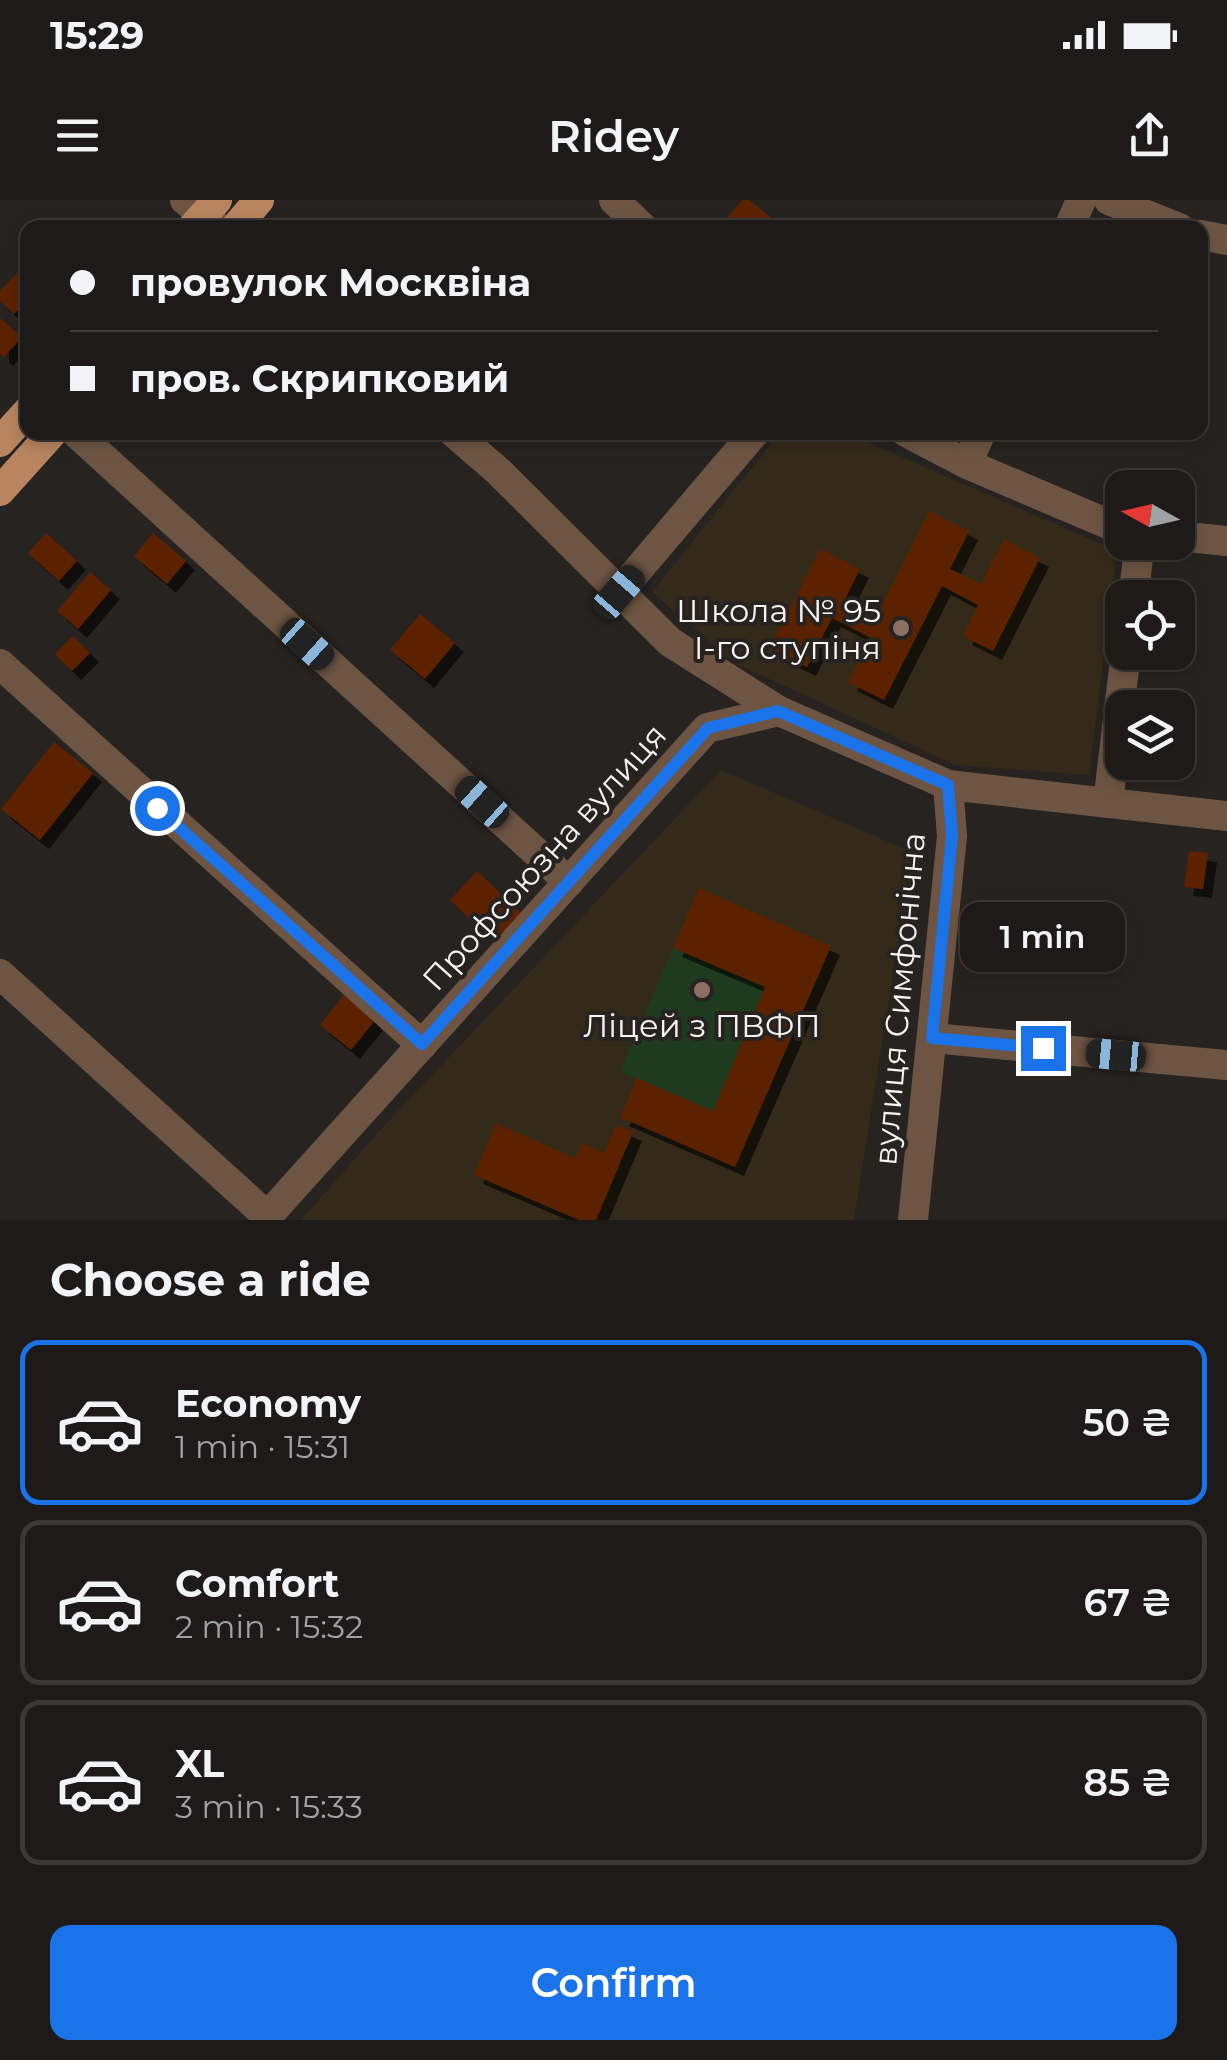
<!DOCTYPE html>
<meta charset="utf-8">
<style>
:root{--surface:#1d1a19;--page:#252322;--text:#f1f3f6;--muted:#a0a1a2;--line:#3b3838;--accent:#1a73e8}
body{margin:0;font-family:Montserrat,sans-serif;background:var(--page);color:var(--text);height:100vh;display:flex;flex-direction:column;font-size:38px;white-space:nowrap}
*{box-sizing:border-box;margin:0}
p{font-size:32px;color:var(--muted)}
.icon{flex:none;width:55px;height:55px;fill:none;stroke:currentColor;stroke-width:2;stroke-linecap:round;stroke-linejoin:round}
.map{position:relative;height:1020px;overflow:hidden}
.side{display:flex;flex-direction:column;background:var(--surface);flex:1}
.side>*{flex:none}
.banner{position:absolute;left:20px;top:20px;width:1188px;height:220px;border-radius:20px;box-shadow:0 5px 15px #0003,0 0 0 2px var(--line);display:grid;align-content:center;height:220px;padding:0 50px;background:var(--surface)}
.needle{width:65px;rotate:278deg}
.buttons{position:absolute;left:1105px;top:270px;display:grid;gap:20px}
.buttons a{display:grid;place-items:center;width:90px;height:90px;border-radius:20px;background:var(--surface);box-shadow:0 5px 15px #0003,0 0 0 2px var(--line);font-size:50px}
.end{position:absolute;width:45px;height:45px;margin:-22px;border:12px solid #1a73e8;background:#fff;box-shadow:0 0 0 5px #fff}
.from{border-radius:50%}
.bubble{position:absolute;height:70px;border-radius:20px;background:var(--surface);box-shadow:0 5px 15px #0003,0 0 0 2px var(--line);font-size:32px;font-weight:600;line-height:70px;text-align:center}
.car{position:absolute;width:30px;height:60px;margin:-30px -15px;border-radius:12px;box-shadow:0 0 8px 2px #0007;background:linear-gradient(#222 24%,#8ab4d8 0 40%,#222 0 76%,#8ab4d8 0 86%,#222 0)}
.banner b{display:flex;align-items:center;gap:35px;height:95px;font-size:38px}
.banner b+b{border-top:2px solid var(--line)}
.banner i{width:25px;height:25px;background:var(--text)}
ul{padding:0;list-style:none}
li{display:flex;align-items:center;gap:30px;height:165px;margin:0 20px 15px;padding:0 30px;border:5px solid var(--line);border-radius:20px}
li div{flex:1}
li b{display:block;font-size:38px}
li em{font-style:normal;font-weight:600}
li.active{border-color:var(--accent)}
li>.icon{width:90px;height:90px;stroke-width:1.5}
h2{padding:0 50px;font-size:45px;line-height:120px}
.button{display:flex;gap:20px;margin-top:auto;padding:20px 50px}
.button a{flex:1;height:115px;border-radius:20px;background:var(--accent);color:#fff;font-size:40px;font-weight:600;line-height:115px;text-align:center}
.status{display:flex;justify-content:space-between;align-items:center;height:70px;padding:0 50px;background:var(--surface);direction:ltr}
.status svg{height:28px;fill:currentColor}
header{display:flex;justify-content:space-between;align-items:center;height:130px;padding:0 50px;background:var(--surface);font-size:45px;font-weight:600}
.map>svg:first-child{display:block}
.education{fill:#332a1a}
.green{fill:#1e3b1f}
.building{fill:#5c2100;filter:url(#shadow)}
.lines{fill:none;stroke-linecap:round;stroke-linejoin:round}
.minor{stroke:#6e5543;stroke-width:30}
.major{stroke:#b88560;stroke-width:30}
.route{stroke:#1a73e8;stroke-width:12}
.education-dot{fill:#8d6e63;stroke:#272321;stroke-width:4}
.labels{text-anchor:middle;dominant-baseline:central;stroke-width:8;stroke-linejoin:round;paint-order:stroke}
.poi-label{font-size:32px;fill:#f7f4f3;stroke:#272321;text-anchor:end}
.street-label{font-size:32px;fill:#f7f4f3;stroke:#272321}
</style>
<div class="status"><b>15:29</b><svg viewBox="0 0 49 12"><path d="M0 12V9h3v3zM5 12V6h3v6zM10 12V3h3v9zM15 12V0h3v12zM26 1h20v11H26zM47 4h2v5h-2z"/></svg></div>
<header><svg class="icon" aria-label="menu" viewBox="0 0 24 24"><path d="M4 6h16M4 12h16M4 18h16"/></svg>Ridey<svg class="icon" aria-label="share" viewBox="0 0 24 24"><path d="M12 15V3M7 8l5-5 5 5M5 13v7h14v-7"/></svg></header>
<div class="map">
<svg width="1227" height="1020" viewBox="0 0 1227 1020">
<defs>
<filter id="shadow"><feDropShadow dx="9" dy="9" stdDeviation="0" flood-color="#0009"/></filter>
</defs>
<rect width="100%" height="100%" fill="#272321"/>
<!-- education -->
<g class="education">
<path d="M 780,233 L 847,233 L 1117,351 L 1089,575 L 955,565 L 737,464 L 652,392 Z"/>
<path d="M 721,570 L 912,652 L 854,1020 L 301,1020 L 382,928 Z"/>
</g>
<!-- green -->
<path class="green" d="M 673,748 L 765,787 L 713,911 L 620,872 Z"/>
<!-- building -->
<g class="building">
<path d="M 742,0 L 749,0 L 774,20 L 768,28 L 719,28 Z"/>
<path d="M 20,70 L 28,77 L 28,100 L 14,114 L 0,101 L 0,91 Z"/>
<path d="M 0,118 L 22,137 L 4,157 L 0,154 Z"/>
<path d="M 929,311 L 969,331 L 950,369 L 981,384 L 1004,339 L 1040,358 L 993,451 L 963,436 L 978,405 L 942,386 L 884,500 L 848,482 L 871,438 L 832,418 L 807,467 L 769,449 L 820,349 L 860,369 L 843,403 L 875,419 Z"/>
<path d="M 46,333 L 77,361 L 59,381 L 28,353 Z"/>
<path d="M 153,333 L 186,361 L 167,384 L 134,356 Z"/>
<path d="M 90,372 L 111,390 L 78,429 L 57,411 Z"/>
<path d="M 420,414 L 455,443 L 425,479 L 390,450 Z"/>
<path d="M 73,436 L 90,453 L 72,471 L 55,454 Z"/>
<path d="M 54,542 L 93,573 L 40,640 L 1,609 Z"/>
<path d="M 1189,651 L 1208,653 L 1203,689 L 1184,687 Z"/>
<path d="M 477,671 L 521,713 L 493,742 L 450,700 Z"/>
<path d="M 699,688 L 831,746 L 735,967 L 620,917 L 637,878 L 713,911 L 765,787 L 673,748 Z"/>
<path d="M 345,793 L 376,819 L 351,850 L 320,825 Z"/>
<path d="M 496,923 L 575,958 L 582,943 L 604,953 L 616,925 L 633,932 L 596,1020 L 579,1020 L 474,975 Z"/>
</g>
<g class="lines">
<!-- minor -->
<g class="minor">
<path d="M 185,0 L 219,28"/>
<path d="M 614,0 L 643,28"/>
<path d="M 1109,0 L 1179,28"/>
<path d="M 1069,28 L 1081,0"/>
<path d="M 1200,35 L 1227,40"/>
<path d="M 75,232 L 569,682"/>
<path d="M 453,232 L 498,271 L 670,442 L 779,511 L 948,585 L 1227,616"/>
<path d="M 906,232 L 967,264 L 1122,330"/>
<path d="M 967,264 L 981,232"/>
<path d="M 1178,336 L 1227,341"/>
<path d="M 619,392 L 755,232"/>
<path d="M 1133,398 L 1140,342"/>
<path d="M 0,464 L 422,845"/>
<path d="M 1108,603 L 1126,452"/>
<path d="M 0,774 L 267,1016"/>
<path d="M 932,838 L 1227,865"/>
<path d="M 264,1020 L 707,528 L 779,511"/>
<path d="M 913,1020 L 952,636 L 948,585"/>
</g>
<!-- major -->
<g class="major">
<path d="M 192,28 L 217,0"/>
<path d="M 235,28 L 259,0"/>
<path d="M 0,242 L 28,211"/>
<path d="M 0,291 L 53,232"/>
</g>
</g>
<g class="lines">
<!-- route -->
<path class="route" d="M 157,608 L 422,844 L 708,528 L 778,511 L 948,585 L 952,636 L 932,838 L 1043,848"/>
</g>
<!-- markers -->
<g class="education-dot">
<circle cx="901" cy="428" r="10"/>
<circle cx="702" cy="790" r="10"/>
</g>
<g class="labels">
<!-- poi labels -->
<g class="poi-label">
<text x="881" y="410">Школа № 95<tspan x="881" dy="37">І-го ступіня</tspan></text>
<text x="702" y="825" text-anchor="middle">Ліцей з ПВФП</text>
</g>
<!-- street labels -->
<g class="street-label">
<text transform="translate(544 657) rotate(-48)">Профсоюзна вулиця</text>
<text transform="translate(899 799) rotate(-85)">вулиця Симфонічна</text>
</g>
</g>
</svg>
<div class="buttons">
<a><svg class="needle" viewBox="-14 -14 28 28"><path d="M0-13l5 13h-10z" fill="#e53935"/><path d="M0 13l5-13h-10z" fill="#a0a1a2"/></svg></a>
<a><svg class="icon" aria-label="locate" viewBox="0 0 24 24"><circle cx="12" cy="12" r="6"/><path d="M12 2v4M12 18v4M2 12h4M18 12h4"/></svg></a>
<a><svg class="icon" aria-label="layers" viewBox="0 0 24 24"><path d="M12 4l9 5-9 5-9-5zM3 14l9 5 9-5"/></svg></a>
</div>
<i class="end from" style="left:157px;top:608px"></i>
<i class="end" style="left:1043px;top:848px"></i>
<div class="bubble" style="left:960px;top:702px;width:165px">1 min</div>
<i class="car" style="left:619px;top:392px;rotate:41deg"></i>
<i class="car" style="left:307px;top:444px;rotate:132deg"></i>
<i class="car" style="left:482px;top:602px;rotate:312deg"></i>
<i class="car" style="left:1116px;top:855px;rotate:275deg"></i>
<div class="banner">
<b><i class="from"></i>провулок Москвіна</b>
<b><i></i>пров. Скрипковий</b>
</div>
</div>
<section class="side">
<h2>Choose a ride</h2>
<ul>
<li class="active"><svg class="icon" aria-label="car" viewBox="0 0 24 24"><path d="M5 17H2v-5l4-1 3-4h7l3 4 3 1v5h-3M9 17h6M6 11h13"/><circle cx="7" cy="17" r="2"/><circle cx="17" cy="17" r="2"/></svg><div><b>Economy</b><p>1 min · 15:31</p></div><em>50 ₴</em></li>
<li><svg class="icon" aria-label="car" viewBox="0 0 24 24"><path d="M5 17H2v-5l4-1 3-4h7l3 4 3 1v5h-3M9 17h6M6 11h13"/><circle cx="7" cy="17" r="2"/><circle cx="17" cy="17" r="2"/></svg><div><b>Comfort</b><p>2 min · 15:32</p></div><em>67 ₴</em></li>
<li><svg class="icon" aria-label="car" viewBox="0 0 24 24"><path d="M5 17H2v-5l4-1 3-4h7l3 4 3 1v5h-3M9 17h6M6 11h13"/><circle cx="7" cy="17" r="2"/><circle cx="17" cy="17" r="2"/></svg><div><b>XL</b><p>3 min · 15:33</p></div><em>85 ₴</em></li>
</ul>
<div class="button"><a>Confirm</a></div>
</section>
